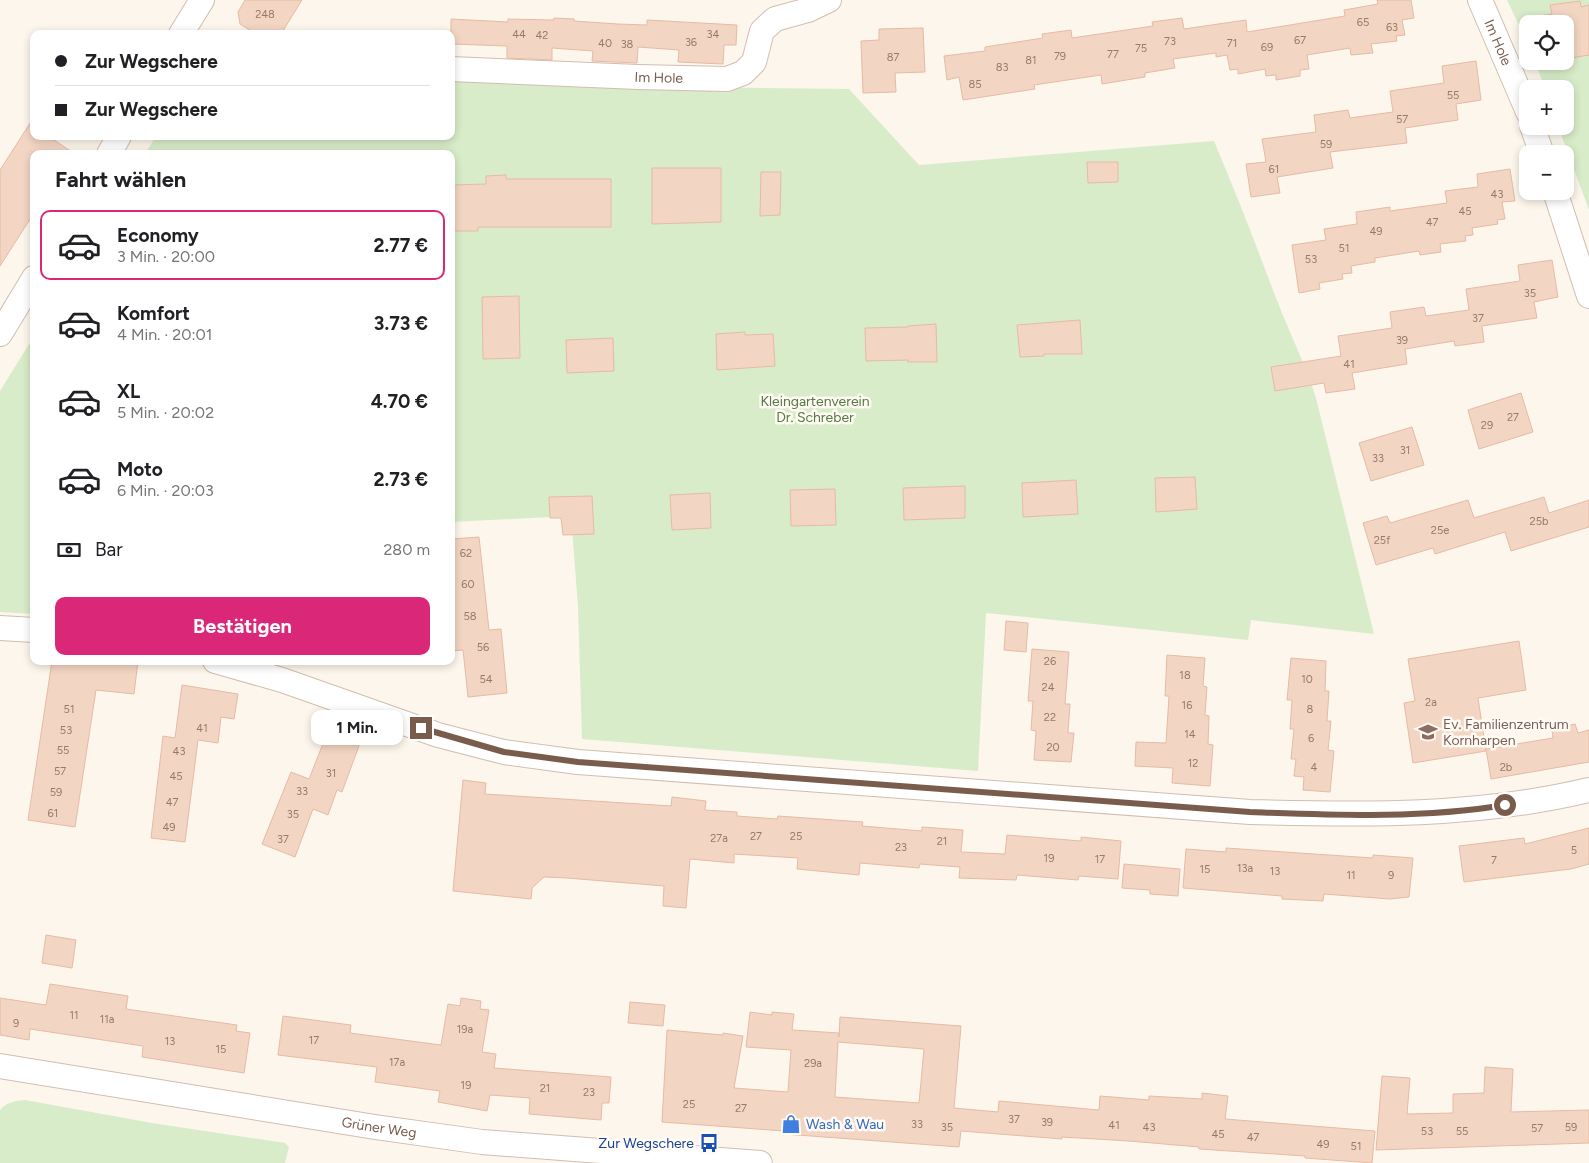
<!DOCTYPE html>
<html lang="de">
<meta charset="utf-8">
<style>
:root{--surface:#fff;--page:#f6f6f6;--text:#202124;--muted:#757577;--line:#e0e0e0;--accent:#db2777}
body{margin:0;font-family:Figtree,sans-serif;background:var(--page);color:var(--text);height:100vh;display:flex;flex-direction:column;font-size:19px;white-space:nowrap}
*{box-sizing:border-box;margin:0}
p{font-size:16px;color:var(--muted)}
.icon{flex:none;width:28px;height:28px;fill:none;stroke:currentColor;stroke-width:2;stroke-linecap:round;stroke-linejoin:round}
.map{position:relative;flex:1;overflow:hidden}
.details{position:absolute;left:30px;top:150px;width:425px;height:515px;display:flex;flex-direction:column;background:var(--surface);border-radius:10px;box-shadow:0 2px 8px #0003}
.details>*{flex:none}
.banner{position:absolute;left:30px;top:30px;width:425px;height:110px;border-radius:10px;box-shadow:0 2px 8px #0003;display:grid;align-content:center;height:110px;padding:0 25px;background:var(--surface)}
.tools{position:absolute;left:1519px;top:15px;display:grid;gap:10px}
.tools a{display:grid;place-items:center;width:55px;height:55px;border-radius:10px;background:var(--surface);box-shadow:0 2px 8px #0003;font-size:25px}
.end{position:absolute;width:22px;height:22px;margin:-11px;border:6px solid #7a5c4d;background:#fff;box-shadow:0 0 0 2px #fff}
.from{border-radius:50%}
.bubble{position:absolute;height:35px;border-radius:10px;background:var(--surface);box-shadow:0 2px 8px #0003;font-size:16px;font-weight:700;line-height:35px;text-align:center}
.banner b{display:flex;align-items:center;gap:18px;height:48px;font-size:19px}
.banner b+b{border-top:1px solid var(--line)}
.banner i{width:12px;height:12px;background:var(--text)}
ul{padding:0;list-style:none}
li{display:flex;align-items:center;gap:15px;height:70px;margin:0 10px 8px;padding:0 15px;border:2px solid transparent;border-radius:10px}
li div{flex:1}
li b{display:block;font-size:19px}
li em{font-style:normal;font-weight:700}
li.active{border-color:var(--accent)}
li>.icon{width:45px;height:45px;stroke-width:1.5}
h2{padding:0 25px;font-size:22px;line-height:60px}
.pay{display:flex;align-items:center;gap:12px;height:55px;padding:0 25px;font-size:19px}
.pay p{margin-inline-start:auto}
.cta{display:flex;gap:10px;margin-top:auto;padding:10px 25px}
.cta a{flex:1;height:58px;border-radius:10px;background:var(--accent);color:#fff;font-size:20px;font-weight:700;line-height:58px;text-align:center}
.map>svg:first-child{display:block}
.green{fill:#d8ecc9}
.building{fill:#f3d5c3;stroke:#e6bba3;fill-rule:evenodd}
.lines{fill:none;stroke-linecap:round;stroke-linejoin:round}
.minor-casing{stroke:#d1beb0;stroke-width:26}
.minor{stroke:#fff;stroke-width:24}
.route{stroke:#7a5c4d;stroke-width:6}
.labels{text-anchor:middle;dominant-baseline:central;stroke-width:5;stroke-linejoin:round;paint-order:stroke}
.number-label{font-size:11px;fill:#987a6a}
.street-label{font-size:14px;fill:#7a5c4d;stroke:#fffaf3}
.park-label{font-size:14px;fill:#537a41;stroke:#fffaf3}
.education-label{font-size:14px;fill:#785e54;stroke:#fffaf3;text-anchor:start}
.shop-label{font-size:14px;fill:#366cbe;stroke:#fffaf3;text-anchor:start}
.transit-label{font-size:14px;fill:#164399;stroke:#fffaf3;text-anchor:end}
</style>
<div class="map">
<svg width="1589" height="1163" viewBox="0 0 1589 1163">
<rect width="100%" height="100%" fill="#fdf6ec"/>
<!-- green -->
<g class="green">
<path d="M 1507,0 L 1589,0 L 1589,210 L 1558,126 L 1565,126 L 1565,89 L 1545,89 L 1535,61 L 1565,61 L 1565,24 L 1528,24 L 1527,42 Z"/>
<path d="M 451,79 L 604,86 L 849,89 L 919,165 L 1214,141 C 1236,193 1256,245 1276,298 C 1289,332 1305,363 1316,398 L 1374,634 L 1251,620 L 1248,640 L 986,613 L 978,771 L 582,739 L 578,606 L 571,516 L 451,522 L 451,154 L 145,154 L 156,136 L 451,136 Z"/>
<path d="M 34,336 L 34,614 L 0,612 L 0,391 Z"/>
<path d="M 25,1100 L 152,1123 L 285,1143 L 289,1147 L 285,1163 L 0,1163 L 0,1110 C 7,1102 14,1101 25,1100 Z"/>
</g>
<!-- building -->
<g class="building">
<path d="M 245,0 L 302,0 L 281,34 L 256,34 L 240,24 L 238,12 Z"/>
<path d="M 1377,0 L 1411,0 L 1414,18 L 1402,20 L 1405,35 L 1396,36 L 1397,41 L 1371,44 L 1373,53 L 1351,55 L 1350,48 L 1307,55 L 1309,69 L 1300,70 L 1300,76 L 1276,80 L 1276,75 L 1266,76 L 1265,69 L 1238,74 L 1238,69 L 1230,70 L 1227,55 L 1216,57 L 1216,53 L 1173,59 L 1175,68 L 1145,73 L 1145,77 L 1102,84 L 1101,75 L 1034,85 L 1035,89 L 963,100 L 959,77 L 947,80 L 944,56 L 985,51 L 985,47 L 1043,38 L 1042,34 L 1071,30 L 1072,38 L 1153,26 L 1152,22 L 1182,18 L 1184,29 L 1246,20 L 1247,32 L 1345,16 L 1344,10 L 1378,4 Z"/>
<path d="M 1580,1 L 1581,7 L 1589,5 L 1589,55 L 1565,59 L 1565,24 L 1540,24 L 1539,16 L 1552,14 L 1550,5 Z"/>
<path d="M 554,18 L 574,19 L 574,21 L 618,24 L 647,25 L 647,20 L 737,25 L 736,45 L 724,45 L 723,64 L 678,62 L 679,50 L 638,47 L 637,63 L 592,61 L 593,51 L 552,48 L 552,60 L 507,58 L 507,46 L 451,44 L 451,19 L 508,22 L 508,19 L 553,20 Z"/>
<path d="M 923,28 L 925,72 L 895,73 L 896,92 L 863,93 L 861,41 L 879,40 L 879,29 Z"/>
<path d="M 1476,61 L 1481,100 L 1456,104 L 1458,120 L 1405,128 L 1407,143 L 1330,152 L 1333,168 L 1277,177 L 1280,193 L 1251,197 L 1246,164 L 1266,162 L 1262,139 L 1316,132 L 1314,115 L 1348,110 L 1350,118 L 1393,112 L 1390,91 L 1444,83 L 1442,66 Z"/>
<path d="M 34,117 L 34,136 L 48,136 L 75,154 L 34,154 L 34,213 L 0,266 L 0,170 Z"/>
<path d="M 1087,162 L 1118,162 L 1118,182 L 1088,183 Z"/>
<path d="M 652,168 L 721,168 L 721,222 L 652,224 Z"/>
<path d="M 1510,169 L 1515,201 L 1502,202 L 1505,219 L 1497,220 L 1498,224 L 1472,228 L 1473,235 L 1465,236 L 1466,241 L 1440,244 L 1441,252 L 1420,255 L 1419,251 L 1375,258 L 1375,262 L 1351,266 L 1352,273 L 1342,274 L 1343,279 L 1319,283 L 1320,289 L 1299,293 L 1292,245 L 1326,240 L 1324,229 L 1357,224 L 1356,212 L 1390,207 L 1390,211 L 1447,203 L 1445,191 L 1478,187 L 1477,174 Z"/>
<path d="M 761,172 L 781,172 L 780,215 L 760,216 Z"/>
<path d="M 506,175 L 506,179 L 611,179 L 611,227 L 478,227 L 478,231 L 451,231 L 451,185 L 486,184 L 486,176 Z"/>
<path d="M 1552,260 L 1558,297 L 1534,302 L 1537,318 L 1482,326 L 1484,342 L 1455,346 L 1454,341 L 1405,349 L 1407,364 L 1352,373 L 1355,389 L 1326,393 L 1324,383 L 1275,391 L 1271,367 L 1341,356 L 1338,336 L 1392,328 L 1390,312 L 1424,307 L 1426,316 L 1469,310 L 1466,289 L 1520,281 L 1518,265 Z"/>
<path d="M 519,296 L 520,358 L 483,359 L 482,297 Z"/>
<path d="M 1080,320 L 1082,354 L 1044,354 L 1044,356 L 1020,357 L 1017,325 Z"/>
<path d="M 936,324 L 937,362 L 908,362 L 908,360 L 866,361 L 865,328 L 908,327 L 908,326 Z"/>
<path d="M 745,332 L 745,335 L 773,334 L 775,366 L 717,370 L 716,334 Z"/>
<path d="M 613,338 L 614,371 L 567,373 L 566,340 Z"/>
<path d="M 1521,393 L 1533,432 L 1479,449 L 1468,410 Z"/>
<path d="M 1412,427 L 1424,465 L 1371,481 L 1359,443 Z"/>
<path d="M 1195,477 L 1197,509 L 1156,512 L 1155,478 Z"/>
<path d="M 1076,480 L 1078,514 L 1023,517 L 1022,483 Z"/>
<path d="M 965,486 L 965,518 L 904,520 L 903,488 Z"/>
<path d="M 835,489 L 836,525 L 791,526 L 790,490 Z"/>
<path d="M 710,493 L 711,528 L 672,530 L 670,495 Z"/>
<path d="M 592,496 L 594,534 L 563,535 L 561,518 L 550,518 L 549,497 Z"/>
<path d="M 1544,497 L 1549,513 L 1589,500 L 1589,527 L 1511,551 L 1505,532 L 1435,554 L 1433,548 L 1376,565 L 1363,523 L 1387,516 L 1390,523 L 1468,500 L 1474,518 Z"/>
<path d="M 479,537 L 489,630 L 501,629 L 507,693 L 468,697 L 463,650 L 451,651 L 451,539 Z"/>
<path d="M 1006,621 L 1028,623 L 1026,652 L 1004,650 Z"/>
<path d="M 1519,641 L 1526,690 L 1478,698 L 1486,751 L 1413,763 L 1404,703 L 1415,701 L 1408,659 Z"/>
<path d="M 1032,649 L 1069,652 L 1065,704 L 1070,704 L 1068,733 L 1074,733 L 1071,762 L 1034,760 L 1036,731 L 1031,730 L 1033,701 L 1028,701 Z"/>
<path d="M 1167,655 L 1205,658 L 1203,686 L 1207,687 L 1205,715 L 1209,716 L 1208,744 L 1213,745 L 1210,786 L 1172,783 L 1173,768 L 1135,766 L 1136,742 L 1166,743 L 1169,696 L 1165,696 Z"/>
<path d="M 1291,658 L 1326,661 L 1325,691 L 1329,691 L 1327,721 L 1331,721 L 1328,750 L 1334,751 L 1330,792 L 1303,790 L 1304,777 L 1294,776 L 1296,759 L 1291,759 L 1294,729 L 1290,729 L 1292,700 L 1287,700 Z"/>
<path d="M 52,661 L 138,661 L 134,694 L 96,690 L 75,827 L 28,820 Z"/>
<path d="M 182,685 L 238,694 L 234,719 L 221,717 L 218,743 L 198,740 L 185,842 L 151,838 L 163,736 L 175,738 Z"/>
<path d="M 1575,724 L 1578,733 L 1589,730 L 1589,762 L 1491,779 L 1486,749 L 1553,738 L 1552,729 Z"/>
<path d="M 328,731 L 360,743 L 342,792 L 337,790 L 328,815 L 313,809 L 295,857 L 262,844 L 291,772 L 309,779 Z"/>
<path d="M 463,780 L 486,783 L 485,794 L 671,806 L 672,797 L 706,801 L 705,810 L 737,812 L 737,816 L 777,819 L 778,816 L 863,822 L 862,826 L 922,831 L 922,827 L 963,830 L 961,852 L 1005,854 L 1007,835 L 1081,841 L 1081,837 L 1121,841 L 1118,879 L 1079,876 L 1078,880 L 1017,875 L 1016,880 L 959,878 L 960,867 L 920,864 L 919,868 L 860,863 L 859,875 L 797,869 L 798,858 L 734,854 L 734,863 L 690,859 L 686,908 L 663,906 L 664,886 L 567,878 L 544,877 L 532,888 L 531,899 L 453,891 Z"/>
<path d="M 1589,828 L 1589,864 L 1571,869 L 1464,882 L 1459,846 L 1524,838 L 1525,844 Z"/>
<path d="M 1226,848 L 1373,858 L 1373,855 L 1413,858 L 1409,897 L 1390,899 L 1324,894 L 1323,901 L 1282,899 L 1282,896 L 1183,888 L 1186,849 L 1226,852 Z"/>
<path d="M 1124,864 L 1180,869 L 1178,896 L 1150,894 L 1150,890 L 1122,888 Z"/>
<path d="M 46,935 L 76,940 L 72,968 L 42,963 Z"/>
<path d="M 50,984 L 128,996 L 126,1009 L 237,1025 L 236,1031 L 250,1033 L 244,1073 L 142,1057 L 143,1046 L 30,1029 L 29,1040 L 0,1035 L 0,998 L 46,1005 Z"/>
<path d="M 461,998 L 481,1001 L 480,1009 L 489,1010 L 482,1052 L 496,1054 L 494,1068 L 611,1077 L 609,1103 L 602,1103 L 601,1120 L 529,1114 L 530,1098 L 490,1095 L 487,1111 L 438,1102 L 440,1091 L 375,1082 L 377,1067 L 278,1055 L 283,1016 L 351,1025 L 350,1033 L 441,1045 L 448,1004 L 460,1006 Z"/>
<path d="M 630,1002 L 665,1005 L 663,1026 L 628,1023 Z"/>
<path d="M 750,1012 L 772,1015 L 772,1012 L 794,1014 L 792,1030 L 839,1033 L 839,1037 L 840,1017 L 961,1026 L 954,1108 L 998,1112 L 999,1101 L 1099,1110 L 1100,1096 L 1149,1100 L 1149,1096 L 1202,1099 L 1202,1093 L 1228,1096 L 1225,1119 L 1375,1131 L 1372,1163 L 1305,1158 L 1305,1156 L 1199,1149 L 1199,1147 L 1129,1141 L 1062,1137 L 1062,1139 L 961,1131 L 959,1147 L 784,1134 L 784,1131 L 662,1122 L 667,1030 L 723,1035 L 723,1033 L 743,1036 L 734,1088 L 788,1092 L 791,1050 L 746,1047 ZM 838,1042 L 924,1049 L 919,1103 L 835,1097 Z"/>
<path d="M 1485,1067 L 1513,1069 L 1511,1112 L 1589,1110 L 1589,1143 L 1376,1150 L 1382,1076 L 1410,1078 L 1407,1114 L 1453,1113 L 1453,1094 L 1484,1093 Z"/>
</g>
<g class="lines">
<!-- minor casing -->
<g class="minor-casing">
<g id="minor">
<path id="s1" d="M 1480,0 L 1528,112"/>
<path d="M 181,34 L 202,0"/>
<path id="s2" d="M 451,69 L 638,77 L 727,79 L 743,73 L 754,62 L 762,31 L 775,19 L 808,10 L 829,0"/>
<path d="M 1532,126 L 1542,154"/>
<path d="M 109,154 L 119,136"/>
<path d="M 1555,191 L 1589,296"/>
<path d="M 0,334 L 34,278"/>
<path d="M 0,628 L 34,630"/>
<path d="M 215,661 L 282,680 L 438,735 L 504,752 L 578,762 L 1250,812 C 1365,815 1476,817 1589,790"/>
<path id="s3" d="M 0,1066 L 375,1127 L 482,1142 L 760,1163"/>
</g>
</g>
<!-- minor -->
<use href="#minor" class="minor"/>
</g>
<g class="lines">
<!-- route -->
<path class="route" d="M 421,728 L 504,752 L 578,762 L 1250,812 C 1335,815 1421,819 1505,805"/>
</g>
<!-- icons -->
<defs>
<g id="school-bare" transform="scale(1.5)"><path d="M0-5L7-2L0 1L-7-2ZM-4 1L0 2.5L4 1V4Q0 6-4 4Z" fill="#8d6e63" stroke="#fffaf3" stroke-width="2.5" paint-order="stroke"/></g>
<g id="shop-bare" transform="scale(1.5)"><path d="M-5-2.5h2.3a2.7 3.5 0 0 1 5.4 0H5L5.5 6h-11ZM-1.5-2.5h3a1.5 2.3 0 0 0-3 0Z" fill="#3f7fe0" stroke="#fffaf3" stroke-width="2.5" paint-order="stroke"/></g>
<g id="bus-bare" transform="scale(1.5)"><path d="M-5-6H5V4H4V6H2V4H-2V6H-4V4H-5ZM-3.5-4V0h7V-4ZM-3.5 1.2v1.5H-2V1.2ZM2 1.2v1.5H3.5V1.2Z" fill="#1a4fb4" stroke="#fffaf3" stroke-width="2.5" paint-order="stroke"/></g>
</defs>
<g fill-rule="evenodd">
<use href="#school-bare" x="1428" y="732"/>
<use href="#shop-bare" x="791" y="1124"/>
<use href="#bus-bare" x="709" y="1143"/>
</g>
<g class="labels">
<!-- number labels -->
<g class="number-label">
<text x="265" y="14">248</text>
<text x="1363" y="22">65</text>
<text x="1392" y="27">63</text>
<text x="519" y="34">44</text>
<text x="713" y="34">34</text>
<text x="542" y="35">42</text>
<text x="1300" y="40">67</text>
<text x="1170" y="41">73</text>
<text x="691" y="42">36</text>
<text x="605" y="43">40</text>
<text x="1232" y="43">71</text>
<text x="627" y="44">38</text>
<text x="1267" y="47">69</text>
<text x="1141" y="48">75</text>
<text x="1113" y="54">77</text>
<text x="1060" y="56">79</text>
<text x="893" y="57">87</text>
<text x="1031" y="60">81</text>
<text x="1002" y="67">83</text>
<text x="975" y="84">85</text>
<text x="1453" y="95">55</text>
<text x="1402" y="119">57</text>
<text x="1326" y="144">59</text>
<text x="1274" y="169">61</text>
<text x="1497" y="194">43</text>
<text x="1465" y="211">45</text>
<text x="1432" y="222">47</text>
<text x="1376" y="231">49</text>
<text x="1344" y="248">51</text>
<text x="1311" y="259">53</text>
<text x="1530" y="293">35</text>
<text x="1478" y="318">37</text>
<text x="1402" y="340">39</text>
<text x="1349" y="364">41</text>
<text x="1513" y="417">27</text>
<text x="1487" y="425">29</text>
<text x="1405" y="450">31</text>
<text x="1378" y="458">33</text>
<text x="1539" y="521">25b</text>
<text x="1440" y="530">25e</text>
<text x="1382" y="540">25f</text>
<text x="466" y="553">62</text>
<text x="468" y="584">60</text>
<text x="470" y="616">58</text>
<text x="483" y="647">56</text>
<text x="1050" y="661">26</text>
<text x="1185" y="675">18</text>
<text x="486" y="679">54</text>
<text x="1307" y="679">10</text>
<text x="1048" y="687">24</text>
<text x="1431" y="702">2a</text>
<text x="1187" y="705">16</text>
<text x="69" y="709">51</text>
<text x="1310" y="709">8</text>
<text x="1050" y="717">22</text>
<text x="202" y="728">41</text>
<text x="66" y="730">53</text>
<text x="1190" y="734">14</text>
<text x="1311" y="738">6</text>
<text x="1053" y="747">20</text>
<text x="63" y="750">55</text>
<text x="179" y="751">43</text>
<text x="1193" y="763">12</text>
<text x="1314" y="767">4</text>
<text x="1506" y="767">2b</text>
<text x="60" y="771">57</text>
<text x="331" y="773">31</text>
<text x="176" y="776">45</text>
<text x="302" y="791">33</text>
<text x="56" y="792">59</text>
<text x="172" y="802">47</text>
<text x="53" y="813">61</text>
<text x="293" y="814">35</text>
<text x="169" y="827">49</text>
<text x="756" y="836">27</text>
<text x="796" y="836">25</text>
<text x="719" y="838">27a</text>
<text x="283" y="839">37</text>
<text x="942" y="841">21</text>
<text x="901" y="847">23</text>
<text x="1574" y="850">5</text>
<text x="1049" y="858">19</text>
<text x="1100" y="859">17</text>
<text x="1494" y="860">7</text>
<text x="1245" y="868">13a</text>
<text x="1205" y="869">15</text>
<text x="1275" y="871">13</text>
<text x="1351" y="875">11</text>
<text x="1391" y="875">9</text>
<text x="74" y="1015">11</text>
<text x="107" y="1019">11a</text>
<text x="16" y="1023">9</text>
<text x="465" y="1029">19a</text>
<text x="314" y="1040">17</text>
<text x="170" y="1041">13</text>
<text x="221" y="1049">15</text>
<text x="397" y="1062">17a</text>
<text x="813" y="1063">29a</text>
<text x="466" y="1085">19</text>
<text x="545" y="1088">21</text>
<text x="589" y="1092">23</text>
<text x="689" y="1104">25</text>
<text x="741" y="1108">27</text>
<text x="1014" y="1119">37</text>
<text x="1047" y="1122">39</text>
<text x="917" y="1124">33</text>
<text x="1114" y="1125">41</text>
<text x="947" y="1127">35</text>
<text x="1149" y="1127">43</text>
<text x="1571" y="1127">59</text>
<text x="1537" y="1128">57</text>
<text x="1427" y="1131">53</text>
<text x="1462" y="1131">55</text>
<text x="1218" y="1134">45</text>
<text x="1253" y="1137">47</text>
<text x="1323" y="1144">49</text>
<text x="1356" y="1146">51</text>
</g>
<!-- street labels -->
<g class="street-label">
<text stroke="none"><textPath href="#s1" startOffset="46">Im Hole</textPath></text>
<text stroke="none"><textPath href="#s2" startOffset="208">Im Hole</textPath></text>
<text stroke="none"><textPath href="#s3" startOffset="384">Grüner Weg</textPath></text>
</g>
<!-- park labels -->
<g class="park-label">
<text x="815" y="401">Kleingartenverein<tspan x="815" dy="16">Dr. Schreber</tspan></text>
</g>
<!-- education labels -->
<g class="education-label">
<text x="1443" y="724">Ev. Familienzentrum<tspan x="1443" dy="16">Kornharpen</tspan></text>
</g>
<!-- shop labels -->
<g class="shop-label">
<text x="806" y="1124">Wash &amp; Wau</text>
</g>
<!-- transit labels -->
<g class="transit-label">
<text x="694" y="1143">Zur Wegschere</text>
</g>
</g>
</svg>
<div class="tools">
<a><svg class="icon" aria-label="locate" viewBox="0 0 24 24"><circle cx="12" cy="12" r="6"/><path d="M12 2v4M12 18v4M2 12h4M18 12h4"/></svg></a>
<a>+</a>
<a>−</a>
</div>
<i class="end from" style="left:1505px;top:805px"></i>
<i class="end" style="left:421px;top:728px"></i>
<div class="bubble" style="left:311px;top:710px;width:92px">1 Min.</div>
<div class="banner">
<b><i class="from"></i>Zur Wegschere</b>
<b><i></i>Zur Wegschere</b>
</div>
<section class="details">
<h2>Fahrt wählen</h2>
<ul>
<li class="active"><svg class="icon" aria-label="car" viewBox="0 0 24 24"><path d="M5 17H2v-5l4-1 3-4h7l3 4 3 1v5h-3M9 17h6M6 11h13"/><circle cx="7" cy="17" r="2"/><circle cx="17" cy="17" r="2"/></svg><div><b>Economy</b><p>3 Min. · 20:00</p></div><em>2.77 €</em></li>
<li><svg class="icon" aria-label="car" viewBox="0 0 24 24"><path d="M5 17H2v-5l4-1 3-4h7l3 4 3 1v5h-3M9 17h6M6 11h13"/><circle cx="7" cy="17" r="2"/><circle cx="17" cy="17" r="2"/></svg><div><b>Komfort</b><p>4 Min. · 20:01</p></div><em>3.73 €</em></li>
<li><svg class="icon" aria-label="car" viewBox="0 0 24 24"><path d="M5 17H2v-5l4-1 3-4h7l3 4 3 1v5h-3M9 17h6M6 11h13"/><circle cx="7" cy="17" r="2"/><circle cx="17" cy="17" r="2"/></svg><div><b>XL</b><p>5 Min. · 20:02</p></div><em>4.70 €</em></li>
<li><svg class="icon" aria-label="car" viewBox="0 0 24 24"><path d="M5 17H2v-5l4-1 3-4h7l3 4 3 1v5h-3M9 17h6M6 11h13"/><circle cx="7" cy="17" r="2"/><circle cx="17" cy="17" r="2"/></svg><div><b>Moto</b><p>6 Min. · 20:03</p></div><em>2.73 €</em></li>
</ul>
<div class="pay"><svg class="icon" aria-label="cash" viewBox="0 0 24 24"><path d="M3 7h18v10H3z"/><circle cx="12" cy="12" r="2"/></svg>Bar<p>280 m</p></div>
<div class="cta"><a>Bestätigen</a></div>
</section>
</div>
